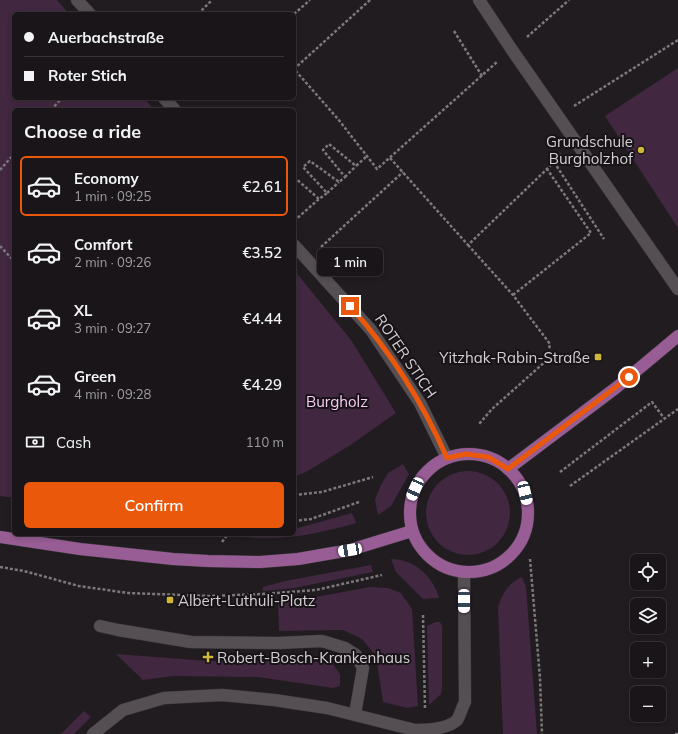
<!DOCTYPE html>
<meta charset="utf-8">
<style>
:root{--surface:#191518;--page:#262225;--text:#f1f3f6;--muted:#9f9fa2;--line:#373437;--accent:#ea580c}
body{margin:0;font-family:Mulish,sans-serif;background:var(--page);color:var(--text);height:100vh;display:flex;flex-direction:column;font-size:15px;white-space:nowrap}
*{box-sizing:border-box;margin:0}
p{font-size:13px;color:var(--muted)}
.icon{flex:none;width:22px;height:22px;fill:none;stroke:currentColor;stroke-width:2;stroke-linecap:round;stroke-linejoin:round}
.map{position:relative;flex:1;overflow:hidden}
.drawer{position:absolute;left:12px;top:108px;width:284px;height:428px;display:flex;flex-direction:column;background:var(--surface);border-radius:6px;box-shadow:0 2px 6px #0003,0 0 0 1px var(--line)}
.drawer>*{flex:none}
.top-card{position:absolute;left:12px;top:12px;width:284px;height:88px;border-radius:6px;box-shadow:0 2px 6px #0003,0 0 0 1px var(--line);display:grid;align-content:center;height:88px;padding:0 12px;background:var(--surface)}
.buttons{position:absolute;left:630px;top:554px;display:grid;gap:8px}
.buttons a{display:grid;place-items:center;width:36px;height:36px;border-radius:6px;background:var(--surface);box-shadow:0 2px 6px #0003,0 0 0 1px var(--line);font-size:20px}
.end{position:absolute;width:18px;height:18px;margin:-9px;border:5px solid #ea580c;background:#fff;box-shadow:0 0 0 2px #fff}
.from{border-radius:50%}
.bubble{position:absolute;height:28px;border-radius:6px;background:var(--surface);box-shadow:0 2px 6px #0003,0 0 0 1px var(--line);font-size:13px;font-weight:600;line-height:28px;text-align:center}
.car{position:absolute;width:12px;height:24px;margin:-12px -6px;border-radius:5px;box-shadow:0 0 3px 1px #0007;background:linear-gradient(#fff 24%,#345 0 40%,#fff 0 76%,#345 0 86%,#fff 0)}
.top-card b{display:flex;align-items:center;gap:14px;height:38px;font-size:15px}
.top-card b+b{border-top:1px solid var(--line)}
.top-card i{width:10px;height:10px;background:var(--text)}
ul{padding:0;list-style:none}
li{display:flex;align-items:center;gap:12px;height:60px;margin:0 8px 6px;padding:0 4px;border:2px solid transparent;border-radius:6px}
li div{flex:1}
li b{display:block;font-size:15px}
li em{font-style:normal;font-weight:600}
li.selected{border-color:var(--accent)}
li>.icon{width:36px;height:36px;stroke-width:1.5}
h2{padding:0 12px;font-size:18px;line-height:48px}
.pay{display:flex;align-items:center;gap:10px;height:44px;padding:0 12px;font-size:15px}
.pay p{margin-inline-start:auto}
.action{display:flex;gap:8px;margin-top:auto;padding:8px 12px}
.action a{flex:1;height:46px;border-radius:6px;background:var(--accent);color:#fff;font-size:16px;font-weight:600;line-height:46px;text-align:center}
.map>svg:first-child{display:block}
.green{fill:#412740}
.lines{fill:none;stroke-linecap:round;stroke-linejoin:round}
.minor-casing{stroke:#3a373a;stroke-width:13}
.major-casing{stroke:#3a373a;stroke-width:13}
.path{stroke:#7c787b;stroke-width:2.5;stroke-dasharray:3 2;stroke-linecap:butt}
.minor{stroke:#554f54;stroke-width:12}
.major{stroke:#985d95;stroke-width:12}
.route{stroke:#ea580c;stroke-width:5}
.poi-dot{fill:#cfb837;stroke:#171317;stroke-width:1.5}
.labels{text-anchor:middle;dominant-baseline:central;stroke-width:4;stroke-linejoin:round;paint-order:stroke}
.poi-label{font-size:15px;fill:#d3d0d3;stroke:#171317;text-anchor:end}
.street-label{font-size:15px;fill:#d3d0d3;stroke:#171317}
.park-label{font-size:15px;fill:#f9cbf5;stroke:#171317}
</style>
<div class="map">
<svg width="678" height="734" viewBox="0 0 678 734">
<rect width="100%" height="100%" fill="#211c20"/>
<!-- green -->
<g class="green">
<path d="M 0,0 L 57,0 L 69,14 L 14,14 L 14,98 L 144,98 L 154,110 L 14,110 L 14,498 L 0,496 Z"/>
<path d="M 678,68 L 678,228 L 605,116 Z"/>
<path d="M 294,270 L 351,340 L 396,413 L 349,446 L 306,472 L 294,477 Z"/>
<path d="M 403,464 L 409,474 L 391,506 L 378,515 L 375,500 L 380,487 L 388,473 Z"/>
<circle cx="468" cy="513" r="42"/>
<path d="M 352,513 L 356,523 C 315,535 273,543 230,535 L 294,534 L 294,529 Z"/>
<path d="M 391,559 C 414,559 433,576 439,598 L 423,599 L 396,572 Z"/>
<path d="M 371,565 L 373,572 L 294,588 L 263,591 L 263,587 L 285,581 Z"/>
<path d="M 522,577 L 526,587 L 537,734 L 503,734 L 498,608 C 502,594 508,583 522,577 Z"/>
<path d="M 370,587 L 388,588 L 401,593 L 412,609 L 418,706 L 407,708 L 383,702 L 376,656 L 362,639 L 343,630 L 279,631 L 278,604 Z"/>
<path d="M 436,622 L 440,622 L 442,626 L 442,688 L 441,694 L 429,705 L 427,626 Z"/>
<path d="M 116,654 L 208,661 L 331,662 L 340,674 L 340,686 L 333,688 L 258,677 L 173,676 L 143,680 Z"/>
<path d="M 84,711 L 91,717 L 74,734 L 61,734 Z"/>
</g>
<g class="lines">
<!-- minor casing -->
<g class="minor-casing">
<g id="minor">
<path d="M 77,0 L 90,14"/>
<path d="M 479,0 L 512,50 L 678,289"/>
<path d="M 164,98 L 175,110"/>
<path d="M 294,245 L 371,330 L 420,403 L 447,458"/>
<path d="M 100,626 L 118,630 L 191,642 L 278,643 L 322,641 L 345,648 L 356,655 L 363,668 L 355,714"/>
<path d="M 93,734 L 123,710 L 164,698 L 222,695 L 274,700 L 327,708 L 415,730 C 427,730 448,729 457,720 C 460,716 462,707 465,702 L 464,572"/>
</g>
</g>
<!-- major casing -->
<g class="major-casing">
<g id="major">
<circle cx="469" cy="513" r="59"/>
<path d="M 508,469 L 617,387 L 678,336"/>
<path d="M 0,537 L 80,549 L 173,559 L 208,561 L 260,562 L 298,559 L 350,550 L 412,531"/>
</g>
</g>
<!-- path -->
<g class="path">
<path d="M 370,0 L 294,69 L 338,119 L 377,169 L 497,62"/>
<path d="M 198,14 L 212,0"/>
<path d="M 294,14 L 310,0"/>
<path d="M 454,31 L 482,76"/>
<path d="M 527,37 L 569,0"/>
<path d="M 574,106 L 678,40"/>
<path d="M 51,110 L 62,98"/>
<path d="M 390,158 L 468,245 L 547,169 L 561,154"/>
<path d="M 554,162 L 604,239"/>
<path d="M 0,170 L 14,154"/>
<path d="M 294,177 L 319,199 L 327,193 L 303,167 L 310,161 L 339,182 L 345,177 L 323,150 L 329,144 L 356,166 L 367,156"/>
<path d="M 345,177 L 356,166"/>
<path d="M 327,193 L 339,182"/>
<path d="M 294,221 L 319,199"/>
<path d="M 468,245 L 513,295 L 550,344 L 547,360 L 492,409 L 479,424"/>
<path d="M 0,246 L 14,261"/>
<path d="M 321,247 L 403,172"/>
<path d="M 513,295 L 591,233 L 547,169"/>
<path d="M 560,472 L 652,402 L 664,418"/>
<path d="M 570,486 L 678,409"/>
<path d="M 294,495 L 322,492 L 373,477"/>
<path d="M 294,521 L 311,519 L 359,502"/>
<path d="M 222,542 L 228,534"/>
<path d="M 530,559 L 540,678 L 542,734"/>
<path d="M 0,567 L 24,571 L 79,586 L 128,593 L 210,596 L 262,594 L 316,590 L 382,575"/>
<path d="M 423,615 L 425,710"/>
<path d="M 675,734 L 678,734"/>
</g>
<!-- minor -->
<use href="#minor" class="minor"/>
<!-- major -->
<use href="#major" class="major"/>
</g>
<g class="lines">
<!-- route -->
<path class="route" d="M 350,306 C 390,351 423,403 447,458 L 466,454 L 488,457 L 508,469 L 629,377"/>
</g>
<!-- markers -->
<g class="poi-dot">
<circle cx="641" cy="150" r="4"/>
<rect x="594" y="353" width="8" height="8" rx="2"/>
<rect x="166" y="596" width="8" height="8" rx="2"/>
<path d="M206 651h4v4h4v4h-4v4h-4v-4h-4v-4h4z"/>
</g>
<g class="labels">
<!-- poi labels -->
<g class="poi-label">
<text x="633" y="141">Grundschule<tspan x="633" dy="17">Burgholzhof</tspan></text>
<text x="590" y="357">Yitzhak-Rabin-Straße</text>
<text x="178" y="600" text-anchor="start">Albert-Luthuli-Platz</text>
<text x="217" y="657" text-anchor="start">Robert-Bosch-Krankenhaus</text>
</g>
<!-- street labels -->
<g class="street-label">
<text transform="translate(406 356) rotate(56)">ROTER STICH</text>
</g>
<!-- park labels -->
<g class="park-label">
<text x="337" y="401">Burgholz</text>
</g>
</g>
</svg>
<div class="buttons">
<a><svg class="icon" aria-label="locate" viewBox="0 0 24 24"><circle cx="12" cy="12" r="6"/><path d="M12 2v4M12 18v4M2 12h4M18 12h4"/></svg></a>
<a><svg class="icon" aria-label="layers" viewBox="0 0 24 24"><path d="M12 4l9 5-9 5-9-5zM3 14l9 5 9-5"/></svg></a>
<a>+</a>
<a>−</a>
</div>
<i class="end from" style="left:629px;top:377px"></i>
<i class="end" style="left:350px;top:306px"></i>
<div class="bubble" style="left:317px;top:248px;width:66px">1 min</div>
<i class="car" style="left:415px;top:489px;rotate:204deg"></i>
<i class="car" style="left:525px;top:493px;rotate:167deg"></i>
<i class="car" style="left:350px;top:550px;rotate:261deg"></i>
<i class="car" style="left:464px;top:601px;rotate:180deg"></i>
<div class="top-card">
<b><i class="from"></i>Auerbachstraße</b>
<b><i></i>Roter Stich</b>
</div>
<section class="drawer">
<h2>Choose a ride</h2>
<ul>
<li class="selected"><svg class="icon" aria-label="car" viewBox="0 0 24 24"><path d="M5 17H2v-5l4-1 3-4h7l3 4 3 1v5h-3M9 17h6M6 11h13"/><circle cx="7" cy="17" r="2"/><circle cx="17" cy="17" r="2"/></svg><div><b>Economy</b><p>1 min · 09:25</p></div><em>€2.61</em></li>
<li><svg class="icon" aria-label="car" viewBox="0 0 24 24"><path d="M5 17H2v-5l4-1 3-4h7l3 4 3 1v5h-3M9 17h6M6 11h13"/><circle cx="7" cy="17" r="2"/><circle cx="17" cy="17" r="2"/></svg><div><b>Comfort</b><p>2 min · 09:26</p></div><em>€3.52</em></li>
<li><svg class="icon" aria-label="car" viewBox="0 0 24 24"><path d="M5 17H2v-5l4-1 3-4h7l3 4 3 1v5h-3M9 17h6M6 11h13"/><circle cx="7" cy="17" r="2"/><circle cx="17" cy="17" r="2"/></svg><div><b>XL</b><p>3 min · 09:27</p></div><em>€4.44</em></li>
<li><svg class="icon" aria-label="car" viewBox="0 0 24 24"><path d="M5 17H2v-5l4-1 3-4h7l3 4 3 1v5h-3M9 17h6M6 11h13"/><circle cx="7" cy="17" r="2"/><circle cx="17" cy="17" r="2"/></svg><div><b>Green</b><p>4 min · 09:28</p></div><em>€4.29</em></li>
</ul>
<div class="pay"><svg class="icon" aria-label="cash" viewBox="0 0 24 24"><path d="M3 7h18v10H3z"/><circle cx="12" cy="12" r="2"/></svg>Cash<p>110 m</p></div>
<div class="action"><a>Confirm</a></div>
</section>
</div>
